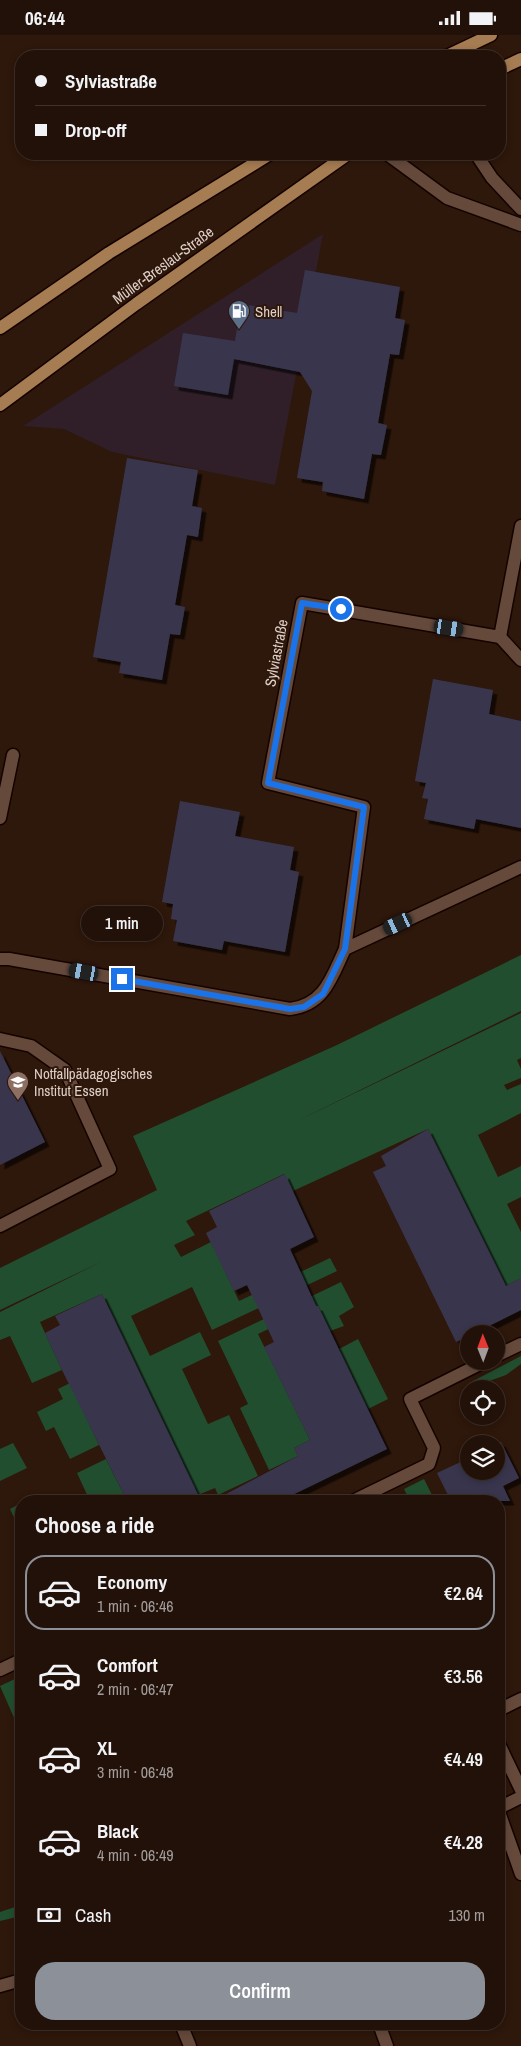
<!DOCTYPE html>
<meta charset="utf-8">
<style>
:root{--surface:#221108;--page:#2a1a12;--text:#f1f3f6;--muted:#a29d9c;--line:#3f3129;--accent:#8c9099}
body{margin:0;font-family:"Archivo Narrow",sans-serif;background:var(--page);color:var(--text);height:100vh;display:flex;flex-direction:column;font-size:19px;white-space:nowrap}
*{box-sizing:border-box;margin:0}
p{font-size:16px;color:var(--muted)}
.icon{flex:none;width:28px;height:28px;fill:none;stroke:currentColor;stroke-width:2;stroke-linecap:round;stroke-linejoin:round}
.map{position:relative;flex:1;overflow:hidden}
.details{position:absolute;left:15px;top:1460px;width:490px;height:535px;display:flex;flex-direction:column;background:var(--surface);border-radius:20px;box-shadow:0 2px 8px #0003,0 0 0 1px var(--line)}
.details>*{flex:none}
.hud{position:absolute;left:15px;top:15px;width:491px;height:110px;border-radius:20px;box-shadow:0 2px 8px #0003,0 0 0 1px var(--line);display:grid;align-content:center;height:110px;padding:0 20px;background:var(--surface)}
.needle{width:32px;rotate:359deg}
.controls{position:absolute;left:460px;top:1290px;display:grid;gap:10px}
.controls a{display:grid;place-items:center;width:45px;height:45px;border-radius:50%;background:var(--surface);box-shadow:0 2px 8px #0003,0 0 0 1px var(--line);font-size:25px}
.end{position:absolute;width:22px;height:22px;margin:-11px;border:6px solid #1a73e8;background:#fff;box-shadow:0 0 0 2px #fff}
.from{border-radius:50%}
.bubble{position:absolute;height:35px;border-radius:18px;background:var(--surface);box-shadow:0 2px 8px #0003,0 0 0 1px var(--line);font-size:16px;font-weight:600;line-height:35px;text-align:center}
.car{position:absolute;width:15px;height:30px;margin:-15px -8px;border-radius:6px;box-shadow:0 0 4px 1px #0007;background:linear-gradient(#222 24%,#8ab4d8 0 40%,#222 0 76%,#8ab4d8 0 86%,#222 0)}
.hud b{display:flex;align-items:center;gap:18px;height:48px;font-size:19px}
.hud b+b{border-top:1px solid var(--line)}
.hud i{width:12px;height:12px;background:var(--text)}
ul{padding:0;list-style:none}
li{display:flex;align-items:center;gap:15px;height:75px;margin:0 10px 8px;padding:0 10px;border:2px solid transparent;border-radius:20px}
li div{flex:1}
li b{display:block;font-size:19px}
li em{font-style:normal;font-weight:600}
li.current{border-color:var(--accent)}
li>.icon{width:45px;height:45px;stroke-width:1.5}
h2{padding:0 20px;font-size:22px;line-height:60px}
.pay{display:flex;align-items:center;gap:12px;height:55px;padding:0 20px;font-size:19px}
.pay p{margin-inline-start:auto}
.primary-button{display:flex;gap:10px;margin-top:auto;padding:10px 20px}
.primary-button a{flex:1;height:58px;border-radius:20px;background:var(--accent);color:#fff;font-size:20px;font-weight:600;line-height:58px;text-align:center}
.status{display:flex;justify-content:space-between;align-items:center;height:35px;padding:0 25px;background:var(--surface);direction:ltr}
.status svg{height:14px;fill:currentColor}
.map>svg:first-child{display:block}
.commercial{fill:#301f28}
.green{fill:#214e2e}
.building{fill:#38364e;filter:url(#shadow)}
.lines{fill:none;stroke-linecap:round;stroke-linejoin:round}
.minor-casing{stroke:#150300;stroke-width:15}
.major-casing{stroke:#150300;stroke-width:15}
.minor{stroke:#654a3c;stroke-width:12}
.major{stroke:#a67c52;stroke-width:12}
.route{stroke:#1a73e8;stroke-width:6}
.labels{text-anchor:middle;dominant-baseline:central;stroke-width:4;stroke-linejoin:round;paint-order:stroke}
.street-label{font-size:15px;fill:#dfcfc7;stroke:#2e170b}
.poi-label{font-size:15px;fill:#dfcfc7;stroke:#2e170b;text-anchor:start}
</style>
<div class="status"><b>06:44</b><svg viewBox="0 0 49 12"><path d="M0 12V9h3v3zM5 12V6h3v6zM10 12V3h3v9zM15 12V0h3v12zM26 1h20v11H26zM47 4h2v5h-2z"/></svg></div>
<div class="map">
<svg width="521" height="2011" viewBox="0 0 521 2011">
<defs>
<filter id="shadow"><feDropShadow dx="4.5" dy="4.5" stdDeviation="0" flood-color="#0009"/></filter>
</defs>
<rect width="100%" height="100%" fill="#2e170b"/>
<!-- commercial -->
<path class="commercial" d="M 323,199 L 275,450 L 112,417 L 64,394 L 23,391 Z"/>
<!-- green -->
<g class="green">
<path d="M 521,920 L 521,976 L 295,1087 L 521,978 L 521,1023 L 517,1025 L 521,1034 L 521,1043 L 504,1050 L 507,1055 L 521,1049 L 521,1078 L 478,1100 L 498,1142 L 521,1131 L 521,1162 L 507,1169 L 521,1197 L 521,1247 L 519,1244 L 506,1251 L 428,1094 L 293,1156 L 284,1139 L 186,1186 L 195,1200 L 174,1210 L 181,1222 L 211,1207 L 239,1266 L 330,1223 L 337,1236 L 212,1295 L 192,1252 L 131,1281 L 150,1321 L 200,1297 L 211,1320 L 182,1334 L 208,1389 L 229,1380 L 258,1441 L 218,1460 L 215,1453 L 198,1460 L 102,1259 L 40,1287 L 62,1335 L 32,1348 L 10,1301 L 0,1305 L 0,1277 L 103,1226 L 0,1275 L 0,1233 L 157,1155 L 133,1101 L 337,1010 Z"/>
<path d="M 341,1247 L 354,1272 L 339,1281 L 344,1291 L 330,1296 L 317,1271 L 258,1299 L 310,1405 L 294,1413 L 298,1421 L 269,1435 L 240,1373 L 248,1369 L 218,1306 Z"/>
<path d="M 358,1304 L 388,1364 L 368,1374 L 339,1314 Z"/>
<path d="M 521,1321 L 521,1329 L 506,1340 L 475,1351 L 473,1346 Z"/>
<path d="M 70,1348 L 99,1410 L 70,1424 L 54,1392 L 46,1396 L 37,1377 L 63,1364 L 58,1354 Z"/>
<path d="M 13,1408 L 27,1433 L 0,1446 L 0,1414 Z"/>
<path d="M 106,1424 L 127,1466 L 90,1466 L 77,1438 Z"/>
<path d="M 424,1444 L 435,1466 L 410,1466 L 404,1454 Z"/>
<path d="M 21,1468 L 21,1497 L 10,1474 Z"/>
<path d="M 17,1643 L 21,1652 L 21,1682 L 15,1685 L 0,1651 Z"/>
<path d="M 21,1870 L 21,1881 L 0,1886 L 0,1877 Z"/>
</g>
<!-- building -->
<g class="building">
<path d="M 305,235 L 400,252 L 395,283 L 405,285 L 402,303 L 399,320 L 390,319 L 378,388 L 387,390 L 381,420 L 372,419 L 364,464 L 322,456 L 323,447 L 297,443 L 312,356 L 300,337 L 234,324 L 228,360 L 174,351 L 183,298 L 235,306 L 241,269 L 297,278 Z"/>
<path d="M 127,423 L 198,435 L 192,471 L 202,473 L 198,502 L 187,500 L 175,570 L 185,572 L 180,600 L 170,599 L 162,645 L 119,638 L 121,627 L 93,622 Z"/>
<path d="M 433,644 L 493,655 L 489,679 L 521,686 L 521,793 L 476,784 L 474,794 L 424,784 L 428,764 L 422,763 L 426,748 L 415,746 Z"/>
<path d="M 180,766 L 240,777 L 235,801 L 294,812 L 290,835 L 299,837 L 285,917 L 224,906 L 222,915 L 173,906 L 177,885 L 171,884 L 173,869 L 162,867 Z"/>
<path d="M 0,1016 L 45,1107 L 0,1130 Z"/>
<path d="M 428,1094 L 506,1251 L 521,1243 L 521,1275 L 473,1299 L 469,1299 L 469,1301 L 456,1307 L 373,1137 L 386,1131 L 381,1121 Z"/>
<path d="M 285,1139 L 314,1202 L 290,1214 L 316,1271 L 318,1271 L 387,1414 L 280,1466 L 213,1466 L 298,1421 L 294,1413 L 310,1405 L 264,1312 L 274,1307 L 247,1250 L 234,1256 L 206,1198 L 217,1192 L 209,1176 Z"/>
<path d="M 102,1259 L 144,1347 L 201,1466 L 127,1466 L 62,1335 L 45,1298 L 60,1290 L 55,1281 Z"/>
<path d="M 501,1407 L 519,1443 L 503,1451 L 510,1466 L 451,1466 L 437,1438 L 469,1423 L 469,1436 L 496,1436 L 496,1409 Z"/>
</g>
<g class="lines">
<!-- minor casing -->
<g class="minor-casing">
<g id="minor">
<path d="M 387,119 L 447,163 L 521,190"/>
<path d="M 476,119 L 492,143 L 521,174"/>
<path d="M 521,491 L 500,602 L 302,568 L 268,748 L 364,772 L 345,914 L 521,832"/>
<path d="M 500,602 L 521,625"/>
<path d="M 0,783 L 13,720"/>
<path d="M 0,924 L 9,924 L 290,974 C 325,970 332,941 345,914"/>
<path d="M 0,1004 L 31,1011 L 65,1035 L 110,1134 L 0,1191"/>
<path d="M 496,1321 L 521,1309"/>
<path d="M 353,1466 L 429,1429 L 434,1413 L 410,1364 L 486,1326"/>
<path d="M 0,1635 L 21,1625"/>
<path d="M 499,1675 L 521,1664"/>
<path d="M 499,1709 L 521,1755"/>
<path d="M 499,1773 L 521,1762"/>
<path d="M 499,1777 L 521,1839"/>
<path d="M 0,1951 L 21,1945"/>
<path d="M 181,1989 L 190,2011"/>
<path d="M 379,1989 L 387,2011"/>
</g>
</g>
<!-- major casing -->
<g class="major-casing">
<g id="major">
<path d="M 447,21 L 491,0"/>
<path d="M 500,34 L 521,24"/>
<path d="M 0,293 L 109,218 L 270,119"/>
<path d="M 0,370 L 136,269 L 348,119"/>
</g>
</g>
<!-- minor -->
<use href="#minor" class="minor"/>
<!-- major -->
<use href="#major" class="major"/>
</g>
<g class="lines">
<!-- route -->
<path class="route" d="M 122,944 L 290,974 L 304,972 L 323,959 L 345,914 L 364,772 L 268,748 L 302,568 L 341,574"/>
</g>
<!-- icons -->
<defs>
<g id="fuel-pin" transform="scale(1.125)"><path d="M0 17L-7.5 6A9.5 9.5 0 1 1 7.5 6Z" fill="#5c6f8a" stroke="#2e170b"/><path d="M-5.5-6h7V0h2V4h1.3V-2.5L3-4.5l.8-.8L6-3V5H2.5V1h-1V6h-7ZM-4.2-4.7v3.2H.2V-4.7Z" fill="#fff"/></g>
<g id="school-pin" transform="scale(1.125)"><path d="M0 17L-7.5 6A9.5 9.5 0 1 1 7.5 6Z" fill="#8d6e63" stroke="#2e170b"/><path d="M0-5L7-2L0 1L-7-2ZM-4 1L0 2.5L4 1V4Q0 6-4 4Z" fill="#fff"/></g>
</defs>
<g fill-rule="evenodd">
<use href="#fuel-pin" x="239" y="276"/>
<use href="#school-pin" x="18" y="1047"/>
</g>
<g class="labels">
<!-- street labels -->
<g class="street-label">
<text transform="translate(163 230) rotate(-36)">Müller-Breslau-Straße</text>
<text transform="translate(276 618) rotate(-79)">Sylviastraße</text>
</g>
<!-- poi labels -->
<g class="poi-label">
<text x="255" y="276">Shell</text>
<text x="34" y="1038">Notfallpädagogisches<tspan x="34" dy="17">Institut Essen</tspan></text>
</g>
</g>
</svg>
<div class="controls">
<a><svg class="needle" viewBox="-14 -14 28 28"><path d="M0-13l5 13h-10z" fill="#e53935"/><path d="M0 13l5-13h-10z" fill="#a29d9c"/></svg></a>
<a><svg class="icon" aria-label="locate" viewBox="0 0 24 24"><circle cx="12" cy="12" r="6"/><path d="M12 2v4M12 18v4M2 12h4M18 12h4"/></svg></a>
<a><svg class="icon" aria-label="layers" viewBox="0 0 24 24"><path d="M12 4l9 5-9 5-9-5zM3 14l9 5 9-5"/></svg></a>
</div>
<i class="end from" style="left:341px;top:574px"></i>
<i class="end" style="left:122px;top:944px"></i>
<div class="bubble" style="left:81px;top:871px;width:82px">1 min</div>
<i class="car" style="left:449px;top:593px;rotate:99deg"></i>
<i class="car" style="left:398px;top:889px;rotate:245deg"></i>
<i class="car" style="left:84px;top:937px;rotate:280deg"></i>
<div class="hud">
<b><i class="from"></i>Sylviastraße</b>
<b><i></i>Drop-off</b>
</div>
<section class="details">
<h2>Choose a ride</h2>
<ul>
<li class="current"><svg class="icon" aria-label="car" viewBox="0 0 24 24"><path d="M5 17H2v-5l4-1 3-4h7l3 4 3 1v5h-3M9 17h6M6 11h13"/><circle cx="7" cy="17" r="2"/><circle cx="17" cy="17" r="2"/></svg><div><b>Economy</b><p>1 min · 06:46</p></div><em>€2.64</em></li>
<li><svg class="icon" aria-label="car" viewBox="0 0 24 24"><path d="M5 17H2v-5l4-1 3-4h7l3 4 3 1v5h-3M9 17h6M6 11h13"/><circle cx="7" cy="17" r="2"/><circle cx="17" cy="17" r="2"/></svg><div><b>Comfort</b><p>2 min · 06:47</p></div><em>€3.56</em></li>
<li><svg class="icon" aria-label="car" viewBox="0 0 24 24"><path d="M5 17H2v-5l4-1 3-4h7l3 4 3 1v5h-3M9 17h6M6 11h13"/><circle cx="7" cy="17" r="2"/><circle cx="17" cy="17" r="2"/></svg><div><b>XL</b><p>3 min · 06:48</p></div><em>€4.49</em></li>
<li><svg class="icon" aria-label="car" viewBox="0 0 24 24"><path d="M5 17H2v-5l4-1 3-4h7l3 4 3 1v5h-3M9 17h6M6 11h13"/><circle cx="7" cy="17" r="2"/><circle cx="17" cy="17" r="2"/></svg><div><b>Black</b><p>4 min · 06:49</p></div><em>€4.28</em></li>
</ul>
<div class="pay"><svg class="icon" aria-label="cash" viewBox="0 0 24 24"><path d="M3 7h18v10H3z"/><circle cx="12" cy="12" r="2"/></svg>Cash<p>130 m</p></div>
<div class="primary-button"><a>Confirm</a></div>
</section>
</div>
